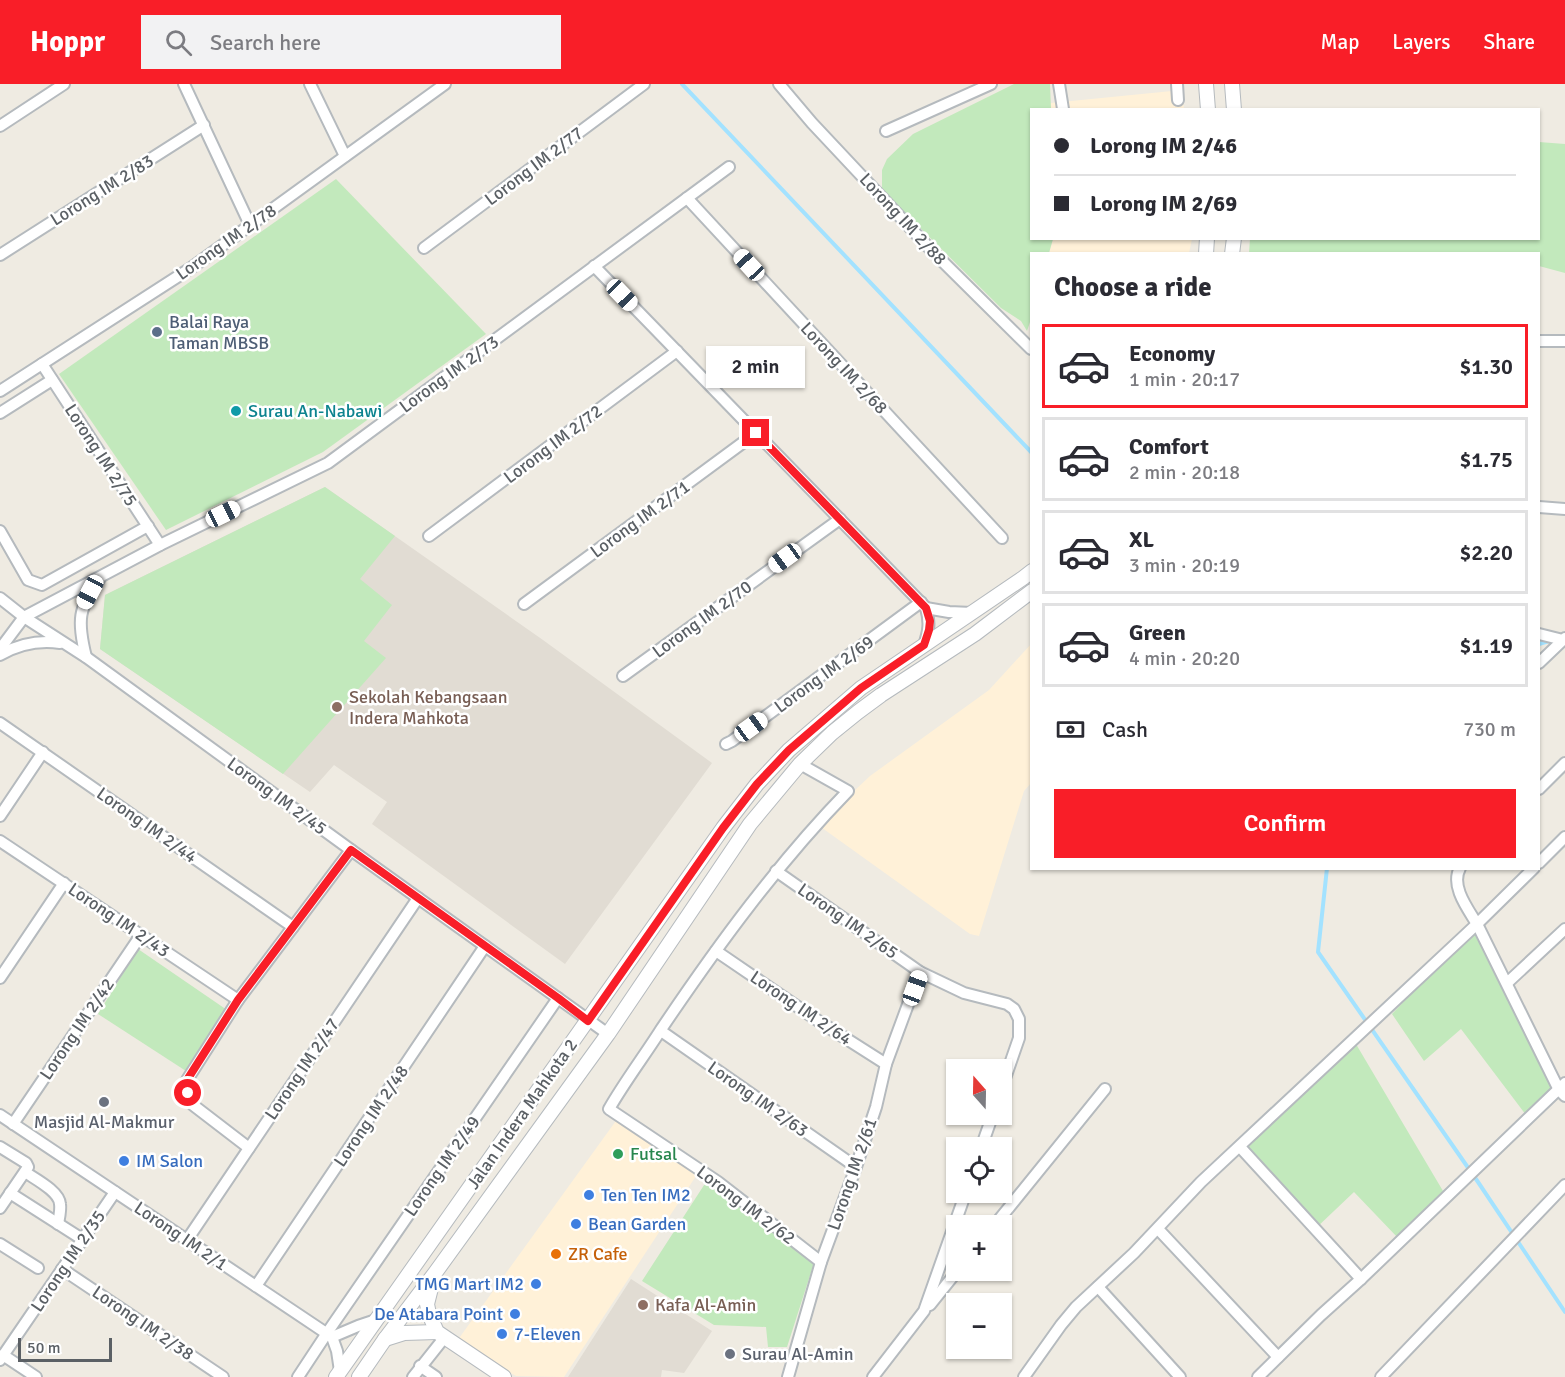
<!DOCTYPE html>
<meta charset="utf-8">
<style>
:root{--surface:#fff;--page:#f2f2f3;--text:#2b2b33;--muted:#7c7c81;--line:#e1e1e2;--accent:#f91e28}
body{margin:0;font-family:Signika,sans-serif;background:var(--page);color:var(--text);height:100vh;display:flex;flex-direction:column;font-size:22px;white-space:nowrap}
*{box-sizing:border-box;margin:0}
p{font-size:20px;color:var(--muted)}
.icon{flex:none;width:33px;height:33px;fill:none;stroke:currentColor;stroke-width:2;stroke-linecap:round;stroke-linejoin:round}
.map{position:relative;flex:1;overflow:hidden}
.drawer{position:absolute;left:1030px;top:168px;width:510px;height:618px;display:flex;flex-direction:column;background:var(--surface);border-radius:0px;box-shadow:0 2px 4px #0004}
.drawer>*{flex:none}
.guide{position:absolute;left:1030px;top:24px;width:510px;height:132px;border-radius:0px;box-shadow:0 2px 4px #0004;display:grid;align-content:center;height:132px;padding:0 24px;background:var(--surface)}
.needle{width:39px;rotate:340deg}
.fabs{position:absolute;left:946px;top:975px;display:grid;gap:12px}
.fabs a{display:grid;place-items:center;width:66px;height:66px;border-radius:0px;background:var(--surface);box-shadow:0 2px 4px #0004;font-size:30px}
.scale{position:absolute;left:18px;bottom:15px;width:94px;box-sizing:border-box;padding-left:6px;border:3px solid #5b6065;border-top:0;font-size:16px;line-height:21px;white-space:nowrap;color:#5b6065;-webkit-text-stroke:4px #fff;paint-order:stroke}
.end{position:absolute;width:27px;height:27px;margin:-14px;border:8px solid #f91e28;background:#fff;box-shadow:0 0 0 3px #fff}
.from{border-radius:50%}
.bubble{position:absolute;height:42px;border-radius:0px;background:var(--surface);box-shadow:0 2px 4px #0004;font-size:20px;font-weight:600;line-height:42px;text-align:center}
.car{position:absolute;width:18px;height:36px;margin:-18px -9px;border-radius:8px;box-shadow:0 0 4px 2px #0007;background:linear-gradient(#fff 24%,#345 0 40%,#fff 0 76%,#345 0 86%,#fff 0)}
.guide b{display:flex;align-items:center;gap:21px;height:57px;font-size:22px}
.guide b+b{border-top:2px solid var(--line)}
.guide i{width:15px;height:15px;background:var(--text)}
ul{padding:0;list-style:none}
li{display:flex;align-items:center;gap:18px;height:84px;margin:0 12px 9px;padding:0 12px;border:3px solid var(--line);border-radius:0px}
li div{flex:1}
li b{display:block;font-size:22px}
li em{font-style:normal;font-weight:600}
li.on{border-color:var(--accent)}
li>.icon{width:54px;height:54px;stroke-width:1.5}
h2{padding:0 24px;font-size:27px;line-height:72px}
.pay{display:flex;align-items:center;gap:15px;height:66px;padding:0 24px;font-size:22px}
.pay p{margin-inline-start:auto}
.cta{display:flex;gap:12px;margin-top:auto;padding:12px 24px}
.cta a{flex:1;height:69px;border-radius:0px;background:var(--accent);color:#fff;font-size:24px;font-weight:600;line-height:69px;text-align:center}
header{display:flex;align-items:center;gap:36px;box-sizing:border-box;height:84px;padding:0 30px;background:var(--accent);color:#fff}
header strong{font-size:28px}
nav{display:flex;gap:33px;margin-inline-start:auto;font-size:21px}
.search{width:420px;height:54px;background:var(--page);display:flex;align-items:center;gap:15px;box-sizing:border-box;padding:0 21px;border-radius:0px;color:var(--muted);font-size:22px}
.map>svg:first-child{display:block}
.commercial{fill:#fff1d8}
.education{fill:#e1dcd3}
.green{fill:#c2e9bc}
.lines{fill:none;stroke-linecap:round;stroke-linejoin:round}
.stream{stroke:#a3e2ff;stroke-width:4}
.minor-casing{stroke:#b5babe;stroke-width:14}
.tertiary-casing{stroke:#b5babe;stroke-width:16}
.minor{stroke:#fff;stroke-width:10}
.tertiary{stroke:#fff;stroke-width:14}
.route{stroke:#f91e28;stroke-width:8}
.service-dot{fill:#5c6f8a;stroke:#fff;stroke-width:2}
.culture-dot{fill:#0f9aa8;stroke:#fff;stroke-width:2}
.education-dot{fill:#8d6e63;stroke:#fff;stroke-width:2}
.worship-dot{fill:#6b7280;stroke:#fff;stroke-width:2}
.leisure-dot{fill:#2e9e5b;stroke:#fff;stroke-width:2}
.shop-dot{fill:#3f7fe0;stroke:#fff;stroke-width:2}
.food-dot{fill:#e8710a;stroke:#fff;stroke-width:2}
.labels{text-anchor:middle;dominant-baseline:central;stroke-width:5;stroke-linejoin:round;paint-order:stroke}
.street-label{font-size:18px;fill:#5b6065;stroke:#fff}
.service-label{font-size:18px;fill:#4e5e75;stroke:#fff;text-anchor:start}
.culture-label{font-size:18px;fill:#0d838f;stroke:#fff;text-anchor:start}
.education-label{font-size:18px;fill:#785e54;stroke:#fff;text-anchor:start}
.worship-label{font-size:18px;fill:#5b616d;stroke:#fff}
.leisure-label{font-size:18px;fill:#27864d;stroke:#fff;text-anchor:start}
.shop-label{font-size:18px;fill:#366cbe;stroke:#fff;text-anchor:start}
.food-label{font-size:18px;fill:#c56008;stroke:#fff;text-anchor:start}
</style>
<header>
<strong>Hoppr</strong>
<div class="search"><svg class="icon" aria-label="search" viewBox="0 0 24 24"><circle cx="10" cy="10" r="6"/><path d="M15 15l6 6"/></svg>Search here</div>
<nav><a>Map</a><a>Layers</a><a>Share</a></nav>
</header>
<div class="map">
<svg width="1565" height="1293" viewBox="0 0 1565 1293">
<rect width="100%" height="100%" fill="#efebe2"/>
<!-- commercial -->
<g class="commercial">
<path d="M 1182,6 L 1184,25 L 1051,26 L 1051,19 Z"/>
<path d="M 1053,155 L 1053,154 L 1192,155 L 1189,169 L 1049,169 Z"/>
<path d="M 1032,559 L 1032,698 L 1024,707 L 979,852 L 970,850 L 818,741 L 870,692 L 989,606 Z"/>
<path d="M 618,1034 L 698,1089 L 564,1293 L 516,1292 L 457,1257 Z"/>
</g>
<!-- education -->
<g class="education">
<path d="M 325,403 L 543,556 L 712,679 L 565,880 L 372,740 L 387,718 L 334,681 L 310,708 L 100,565 L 105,511 Z"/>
<path d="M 631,1195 L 712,1247 L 684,1289 L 662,1286 L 661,1293 L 568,1293 Z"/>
</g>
<!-- green -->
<g class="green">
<path d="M 1014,0 L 1050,0 L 1051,25 L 1032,26 L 1032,154 L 1053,155 L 1049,169 L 1032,170 L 1032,232 L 1027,247 L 1021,237 L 1001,224 L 882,106 L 882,86 L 887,75 L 913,50 Z"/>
<path d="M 1539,58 L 1565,60 L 1565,189 L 1539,182 L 1539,170 L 1249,169 L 1250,155 L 1539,154 Z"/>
<path d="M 336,95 L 486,250 L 323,368 L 166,446 L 59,290 Z"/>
<path d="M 325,403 L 395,452 L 360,495 L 392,521 L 364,557 L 386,574 L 283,690 L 100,565 L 105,511 Z"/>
<path d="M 1477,840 L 1559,1006 L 1529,1035 L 1461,945 L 1424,977 L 1392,930 Z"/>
<path d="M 138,865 L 227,926 L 186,987 L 98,930 Z"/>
<path d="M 1353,955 L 1443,1107 L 1398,1154 L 1354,1108 L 1315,1145 L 1240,1063 Z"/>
<path d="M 706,1098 L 814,1179 L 787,1263 L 768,1263 L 766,1243 L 714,1241 L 642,1197 Z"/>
</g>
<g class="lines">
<!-- stream -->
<g class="stream">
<path d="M 682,0 L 1032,369"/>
<path d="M 1539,560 L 1552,556"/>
<path d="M 1327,784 L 1318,868 L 1478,1098 L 1565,1228"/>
</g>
<!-- minor casing -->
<g class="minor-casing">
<g id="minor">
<path d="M 184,0 L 250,141"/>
<path d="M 310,0 L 345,72"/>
<path d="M 779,0 L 812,39 L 933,168 L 1031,265"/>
<path d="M 1059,0 L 1063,25"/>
<path d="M 1177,0 L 1178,16"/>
<path d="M 0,42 L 64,0"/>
<path d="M 886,47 L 991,0"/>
<path d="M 687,114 L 1002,454"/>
<path d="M 424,164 L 644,0"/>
<path d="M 0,171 L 204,41"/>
<path d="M 594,182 L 926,524 C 930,538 929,547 924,561"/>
<path d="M 1539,257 L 1565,257"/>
<path d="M 42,280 L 160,461"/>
<path d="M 0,307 L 191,184 L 445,0"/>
<path d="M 0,329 L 52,296"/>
<path d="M 1539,423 L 1565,425"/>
<path d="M 0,447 L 28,496 L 42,501 L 148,442"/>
<path d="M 429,452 L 677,267"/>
<path d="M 0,514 L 24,533 L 86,573 L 351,766 L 608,950"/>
<path d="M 524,520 L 756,349"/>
<path d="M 926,524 L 949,528 L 972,529"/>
<path d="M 1539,550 L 1563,556"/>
<path d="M 0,565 L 24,533 L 160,461 L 328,379 L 729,83"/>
<path d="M 0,571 C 19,560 39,556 60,559"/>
<path d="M 86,573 C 77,537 78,524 100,494"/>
<path d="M 1539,579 L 1565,554"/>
<path d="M 623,592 L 840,435"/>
<path d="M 0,639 L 293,843"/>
<path d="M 726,660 L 732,657 L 921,518"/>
<path d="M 800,680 L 848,707 C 778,779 718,861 662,944 C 645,971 625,997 609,1025 L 718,1098 L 821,1178"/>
<path d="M 1539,705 L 1565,679"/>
<path d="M 0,732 L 43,668"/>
<path d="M 0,757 L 238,916"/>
<path d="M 1539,779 L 1565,753"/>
<path d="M 1460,784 C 1450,802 1468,825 1477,840 L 1559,1006 L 1565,1012"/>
<path d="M 776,787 L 920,888 L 964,909 L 1007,920 L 1014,925 L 1019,935 L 1019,954 L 1002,1003"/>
<path d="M 716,867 L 820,938 L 886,980"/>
<path d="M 0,894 L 64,799"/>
<path d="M 1507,899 L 1565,845"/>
<path d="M 661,947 L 856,1083"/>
<path d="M 0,1031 L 332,1253 L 337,1267 L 340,1287"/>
<path d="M 13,1040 L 141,851"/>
<path d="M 0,1063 L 26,1079 L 28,1083 L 0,1124"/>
<path d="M 1240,1063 L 1361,1195"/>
<path d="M 249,1064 L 193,1021 L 188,1009 L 187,996 L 238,916 L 351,766"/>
<path d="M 981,1064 L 993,1030"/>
<path d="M 25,1088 C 35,1095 59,1107 60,1120 C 61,1126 59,1134 58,1140"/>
<path d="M 10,1109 L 82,1155"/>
<path d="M 994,1142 L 1105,1005"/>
<path d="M 1158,1145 L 1278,1273"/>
<path d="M 187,1156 L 418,814"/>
<path d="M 0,1160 L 38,1184"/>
<path d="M 62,1185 L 223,1293"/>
<path d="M 256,1202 L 485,862"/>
<path d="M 1098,1203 L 1180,1293"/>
<path d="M 930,1221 L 958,1186"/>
<path d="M 332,1253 L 358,1242 L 376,1236"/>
<path d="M 3,1271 L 36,1293"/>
<path d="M 0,1276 L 115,1108"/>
<path d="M 420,1282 L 436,1293"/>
<path d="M 298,1293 L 327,1249 L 558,914"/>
<path d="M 413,1293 L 444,1254"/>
<path d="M 788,1293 L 821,1178 L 856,1083 L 876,1023 L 886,980 L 920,888"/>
<path d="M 873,1293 L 924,1227 L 966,1108"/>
<path d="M 1024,1293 L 1061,1241 L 1076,1223 L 1134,1169 L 1201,1098 L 1477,840 L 1534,784"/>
<path d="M 1258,1293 L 1321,1231 L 1361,1195 L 1565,999"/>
<path d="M 1381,1293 L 1565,1101"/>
</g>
</g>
<!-- tertiary casing -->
<g class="tertiary-casing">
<g id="tertiary">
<path d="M 1206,0 L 1208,26"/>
<path d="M 1232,0 L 1234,26"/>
<path d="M 1206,170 L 1207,154"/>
<path d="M 1232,170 L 1234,154"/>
<path d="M 433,1196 L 427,1220 L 429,1230 L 437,1248 L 504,1293"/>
<path d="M 385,1255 L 404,1249 L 437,1248"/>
<path d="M 336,1293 L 723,744 L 757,700 L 789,666 L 861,604 L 1023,494 L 1032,487"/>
<path d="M 359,1293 L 385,1255 L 435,1189 L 608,950 L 750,740 L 800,680 L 832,649 L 858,628 L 881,611 L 975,550 L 1032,507"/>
</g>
</g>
<!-- minor -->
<use href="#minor" class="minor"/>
<!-- tertiary -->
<use href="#tertiary" class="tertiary"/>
</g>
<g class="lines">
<!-- route -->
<path class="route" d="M 188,1009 L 187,996 L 238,916 L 351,766 L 558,914 L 588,937 L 723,744 L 757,700 L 789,666 L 861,604 L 924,561 L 929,546 L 930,537 L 926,524 L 756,349"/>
</g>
<!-- markers -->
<circle class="service-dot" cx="157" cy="248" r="6"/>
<circle class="culture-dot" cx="236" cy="327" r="6"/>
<g class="education-dot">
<circle cx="337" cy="623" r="6"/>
<circle cx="643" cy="1221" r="6"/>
</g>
<g class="worship-dot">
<circle cx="104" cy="1018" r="6"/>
<circle cx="730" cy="1270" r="6"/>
</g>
<circle class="leisure-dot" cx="618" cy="1070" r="6"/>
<g class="shop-dot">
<circle cx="124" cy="1077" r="6"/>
<circle cx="589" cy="1111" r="6"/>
<circle cx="576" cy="1140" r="6"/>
<circle cx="536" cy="1200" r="6"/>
<circle cx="515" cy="1230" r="6"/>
<circle cx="502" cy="1250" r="6"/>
</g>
<circle class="food-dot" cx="556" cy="1170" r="6"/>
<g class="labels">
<!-- street labels -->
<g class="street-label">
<text transform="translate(534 82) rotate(-37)">Lorong IM 2/77</text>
<text transform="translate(102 106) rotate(-32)">Lorong IM 2/83</text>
<text transform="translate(903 135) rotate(47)">Lorong IM 2/88</text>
<text transform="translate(226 158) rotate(-35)">Lorong IM 2/78</text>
<text transform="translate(844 284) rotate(47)">Lorong IM 2/68</text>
<text transform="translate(449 290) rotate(-36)">Lorong IM 2/73</text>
<text transform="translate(553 360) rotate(-37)">Lorong IM 2/72</text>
<text transform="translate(101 371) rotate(57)">Lorong IM 2/75</text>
<text transform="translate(640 435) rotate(-36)">Lorong IM 2/71</text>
<text transform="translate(702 535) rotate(-36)">Lorong IM 2/70</text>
<text transform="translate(824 590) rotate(-36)">Lorong IM 2/69</text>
<text transform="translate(277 712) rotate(36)">Lorong IM 2/45</text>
<text transform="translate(147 741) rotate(35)">Lorong IM 2/44</text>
<text transform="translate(119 836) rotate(34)">Lorong IM 2/43</text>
<text transform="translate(848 837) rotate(35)">Lorong IM 2/65</text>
<text transform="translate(801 924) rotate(34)">Lorong IM 2/64</text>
<text transform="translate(77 945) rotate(-56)">Lorong IM 2/42</text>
<text transform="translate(302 985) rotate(-56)">Lorong IM 2/47</text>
<text transform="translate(758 1015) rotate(35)">Lorong IM 2/63</text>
<text transform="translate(522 1030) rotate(-55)">Jalan Indera Mahkota 2</text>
<text transform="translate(371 1032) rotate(-56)">Lorong IM 2/48</text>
<text transform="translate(442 1082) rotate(-55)">Lorong IM 2/49</text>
<text transform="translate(852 1090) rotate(-71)">Lorong IM 2/61</text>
<text transform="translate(746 1121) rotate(37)">Lorong IM 2/62</text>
<text transform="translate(181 1152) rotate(34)">Lorong IM 2/1</text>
<text transform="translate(68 1177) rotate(-56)">Lorong IM 2/35</text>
<text transform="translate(143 1239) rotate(34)">Lorong IM 2/38</text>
</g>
<!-- service labels -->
<g class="service-label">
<text x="169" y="238">Balai Raya<tspan x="169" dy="21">Taman MBSB</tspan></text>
</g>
<!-- culture labels -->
<g class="culture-label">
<text x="248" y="327">Surau An-Nabawi</text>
</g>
<!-- education labels -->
<g class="education-label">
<text x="349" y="613">Sekolah Kebangsaan<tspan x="349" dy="21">Indera Mahkota</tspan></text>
<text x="655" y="1221">Kafa Al-Amin</text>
</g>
<!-- worship labels -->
<g class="worship-label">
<text x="104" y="1038">Masjid Al-Makmur</text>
<text x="742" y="1270" text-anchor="start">Surau Al-Amin</text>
</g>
<!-- leisure labels -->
<g class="leisure-label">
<text x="630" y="1070">Futsal</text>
</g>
<!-- shop labels -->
<g class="shop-label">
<text x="136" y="1077">IM Salon</text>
<text x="601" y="1111">Ten Ten IM2</text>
<text x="588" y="1140">Bean Garden</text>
<text x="524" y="1200" text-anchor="end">TMG Mart IM2</text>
<text x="503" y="1230" text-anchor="end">De Atabara Point</text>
<text x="514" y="1250">7-Eleven</text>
</g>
<!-- food labels -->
<g class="food-label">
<text x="568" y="1170">ZR Cafe</text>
</g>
</g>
</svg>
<div class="fabs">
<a><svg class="needle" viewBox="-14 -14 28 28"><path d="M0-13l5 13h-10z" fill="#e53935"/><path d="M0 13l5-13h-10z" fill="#7c7c81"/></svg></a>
<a><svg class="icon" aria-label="locate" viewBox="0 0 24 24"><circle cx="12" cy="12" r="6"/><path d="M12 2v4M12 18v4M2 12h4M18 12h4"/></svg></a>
<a>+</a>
<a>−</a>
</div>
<div class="scale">50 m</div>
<i class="end from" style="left:188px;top:1009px"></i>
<i class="end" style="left:756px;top:349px"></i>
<div class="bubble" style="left:706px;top:262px;width:99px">2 min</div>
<i class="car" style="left:749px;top:181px;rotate:317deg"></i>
<i class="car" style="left:622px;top:211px;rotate:136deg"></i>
<i class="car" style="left:223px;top:430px;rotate:64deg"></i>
<i class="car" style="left:785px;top:474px;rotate:234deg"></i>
<i class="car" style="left:90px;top:508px;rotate:208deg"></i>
<i class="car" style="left:751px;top:643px;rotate:54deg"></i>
<i class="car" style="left:915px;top:904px;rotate:20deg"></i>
<div class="guide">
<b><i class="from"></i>Lorong IM 2/46</b>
<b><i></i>Lorong IM 2/69</b>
</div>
<section class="drawer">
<h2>Choose a ride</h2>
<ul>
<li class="on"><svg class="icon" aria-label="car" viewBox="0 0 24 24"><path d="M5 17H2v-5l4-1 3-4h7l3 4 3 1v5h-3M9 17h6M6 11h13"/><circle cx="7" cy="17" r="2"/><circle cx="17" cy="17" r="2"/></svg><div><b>Economy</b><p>1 min · 20:17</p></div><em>$1.30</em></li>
<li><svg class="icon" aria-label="car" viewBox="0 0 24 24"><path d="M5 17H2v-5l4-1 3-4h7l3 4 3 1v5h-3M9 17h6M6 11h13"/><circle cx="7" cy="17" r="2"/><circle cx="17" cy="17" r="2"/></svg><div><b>Comfort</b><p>2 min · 20:18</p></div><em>$1.75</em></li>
<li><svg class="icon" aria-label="car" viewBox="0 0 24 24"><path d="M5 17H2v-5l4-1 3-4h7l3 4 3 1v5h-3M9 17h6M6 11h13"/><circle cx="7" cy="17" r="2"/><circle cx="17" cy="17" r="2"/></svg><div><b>XL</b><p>3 min · 20:19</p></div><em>$2.20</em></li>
<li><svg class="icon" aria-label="car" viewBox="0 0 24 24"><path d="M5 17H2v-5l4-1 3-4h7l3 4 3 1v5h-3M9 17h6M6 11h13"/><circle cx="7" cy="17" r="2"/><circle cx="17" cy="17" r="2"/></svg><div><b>Green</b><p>4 min · 20:20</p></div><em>$1.19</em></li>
</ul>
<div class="pay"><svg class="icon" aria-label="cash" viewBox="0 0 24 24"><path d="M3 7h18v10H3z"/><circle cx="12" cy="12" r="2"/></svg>Cash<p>730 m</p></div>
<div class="cta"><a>Confirm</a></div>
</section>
</div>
